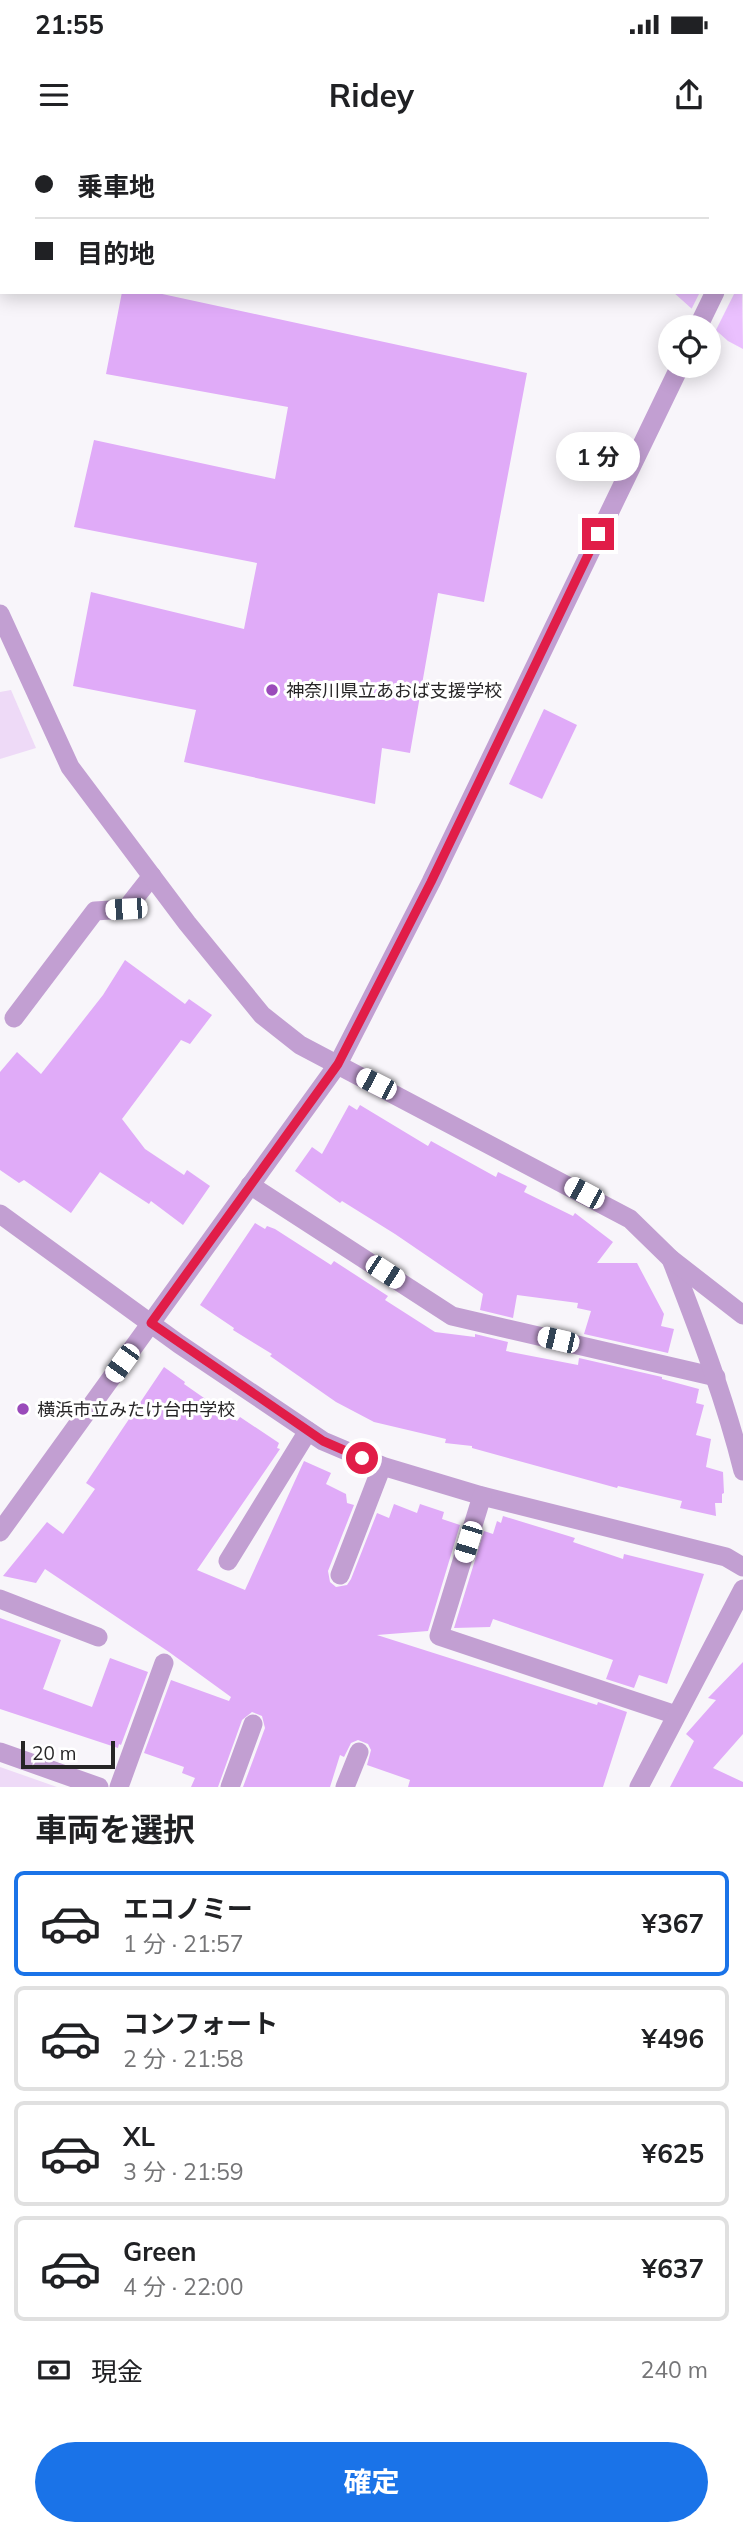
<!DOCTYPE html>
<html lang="ja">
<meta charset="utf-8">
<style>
:root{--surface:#fff;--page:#f2f2f2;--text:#202124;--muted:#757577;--line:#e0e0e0;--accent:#1a73e8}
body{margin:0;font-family:Mulish,"Noto Sans JP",sans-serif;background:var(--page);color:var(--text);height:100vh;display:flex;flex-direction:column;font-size:26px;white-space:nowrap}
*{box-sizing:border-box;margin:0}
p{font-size:23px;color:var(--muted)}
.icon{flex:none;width:38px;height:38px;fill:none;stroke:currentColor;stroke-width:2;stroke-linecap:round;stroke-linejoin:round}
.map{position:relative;height:1647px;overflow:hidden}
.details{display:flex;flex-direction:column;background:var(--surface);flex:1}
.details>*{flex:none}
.banner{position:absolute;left:0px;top:0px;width:744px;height:154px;box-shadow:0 4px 18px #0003;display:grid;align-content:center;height:154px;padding:0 35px;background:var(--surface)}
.buttons{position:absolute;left:658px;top:175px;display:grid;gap:14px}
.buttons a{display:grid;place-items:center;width:63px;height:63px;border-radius:50%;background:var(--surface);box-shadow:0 4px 18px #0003;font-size:35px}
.scale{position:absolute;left:21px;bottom:18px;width:94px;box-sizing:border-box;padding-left:7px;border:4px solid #262526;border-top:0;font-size:19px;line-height:24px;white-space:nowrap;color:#262526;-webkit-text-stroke:5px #fff;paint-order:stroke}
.end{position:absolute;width:32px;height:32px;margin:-16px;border:9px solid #e11d48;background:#fff;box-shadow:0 0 0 4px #fff}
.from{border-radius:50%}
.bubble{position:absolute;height:49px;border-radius:24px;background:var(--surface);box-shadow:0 4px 18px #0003;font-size:23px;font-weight:700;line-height:49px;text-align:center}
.car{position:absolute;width:21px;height:42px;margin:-21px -10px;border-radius:9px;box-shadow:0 0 5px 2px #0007;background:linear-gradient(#fff 24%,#345 0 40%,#fff 0 76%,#345 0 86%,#fff 0)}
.banner b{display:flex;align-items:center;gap:24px;height:66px;font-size:26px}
.banner b+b{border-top:2px solid var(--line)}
.banner i{width:18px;height:18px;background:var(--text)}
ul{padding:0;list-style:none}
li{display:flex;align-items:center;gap:21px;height:105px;margin:0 14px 10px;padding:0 21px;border:4px solid var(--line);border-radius:10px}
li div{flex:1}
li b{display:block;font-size:26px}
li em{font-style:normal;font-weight:700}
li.on{border-color:var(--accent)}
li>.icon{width:63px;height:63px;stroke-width:1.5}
h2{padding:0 35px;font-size:32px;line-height:84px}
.pay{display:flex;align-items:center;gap:18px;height:77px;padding:0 35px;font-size:26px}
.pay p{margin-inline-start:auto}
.action{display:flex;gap:14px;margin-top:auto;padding:14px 35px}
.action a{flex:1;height:80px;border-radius:42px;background:var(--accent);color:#fff;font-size:28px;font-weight:700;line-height:80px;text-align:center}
.status{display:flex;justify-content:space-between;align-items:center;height:49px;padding:0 35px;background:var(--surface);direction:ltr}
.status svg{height:19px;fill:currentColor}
header{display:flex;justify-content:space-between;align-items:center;height:91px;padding:0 35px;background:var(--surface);font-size:32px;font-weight:700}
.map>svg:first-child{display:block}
.green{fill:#eedaf7}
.water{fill:#eac0fe}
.pier{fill:#f8f5fa}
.building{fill:#e0abf8}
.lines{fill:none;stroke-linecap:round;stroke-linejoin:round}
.minor{stroke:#c29fd2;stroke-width:19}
.tertiary{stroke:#c29fd2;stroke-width:19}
.route{stroke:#e11d48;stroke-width:9}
.poi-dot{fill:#9a4aba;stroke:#fff;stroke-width:2.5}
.labels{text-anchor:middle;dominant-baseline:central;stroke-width:6;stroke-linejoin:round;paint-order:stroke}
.poi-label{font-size:18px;fill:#262526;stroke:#fff;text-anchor:start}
</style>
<div class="status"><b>21:55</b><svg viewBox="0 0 49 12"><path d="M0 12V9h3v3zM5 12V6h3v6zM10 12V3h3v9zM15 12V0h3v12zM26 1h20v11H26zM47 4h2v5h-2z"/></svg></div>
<header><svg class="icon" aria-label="menu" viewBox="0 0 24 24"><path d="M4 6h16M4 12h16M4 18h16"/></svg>Ridey<svg class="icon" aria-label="share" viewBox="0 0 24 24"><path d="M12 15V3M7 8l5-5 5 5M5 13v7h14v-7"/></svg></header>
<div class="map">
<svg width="743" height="1647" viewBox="0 0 743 1647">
<rect width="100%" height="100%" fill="#f8f5fa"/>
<!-- green -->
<g class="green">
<path d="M 11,550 L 36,608 L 0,619 L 0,552 Z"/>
<path d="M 0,1627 L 57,1647 L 0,1647 Z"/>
</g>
<!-- water -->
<path class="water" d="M 742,144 L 743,209 L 728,201 L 673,152 L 742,152 Z"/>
<!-- pier -->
<path class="pier" d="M 700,152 L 735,152 L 714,194 L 690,172 Z"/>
<!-- building -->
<g class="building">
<path d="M 122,152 L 153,152 L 527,233 L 484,462 L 438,453 L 410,613 L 382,608 L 375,664 L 184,622 L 196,570 L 73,546 L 91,452 L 244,489 L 257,423 L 74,387 L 94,300 L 275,339 L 288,267 L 106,234 Z"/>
<path d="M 544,569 L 577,585 L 542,659 L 509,644 Z"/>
<path d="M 125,820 L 185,864 L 189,859 L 212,875 L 190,904 L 181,900 L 122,979 L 145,1009 L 184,1035 L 187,1030 L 210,1046 L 183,1085 L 151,1061 L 149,1064 L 100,1032 L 71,1073 L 24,1040 L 19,1043 L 0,1030 L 0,932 L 17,912 L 41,934 L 103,855 Z"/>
<path d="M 349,965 L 357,970 L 360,965 L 428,1006 L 431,1001 L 496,1037 L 498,1032 L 527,1046 L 524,1052 L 573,1076 L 575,1073 L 613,1102 L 597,1123 L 637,1123 L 664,1174 L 661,1186 L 674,1189 L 668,1213 L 584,1194 L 591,1171 L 577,1168 L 578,1163 L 517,1155 L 513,1178 L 480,1170 L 483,1154 L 395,1094 L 342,1061 L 340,1063 L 295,1031 L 312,1007 L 322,1014 Z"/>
<path d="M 255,1083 L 265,1089 L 267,1086 L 275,1089 L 331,1125 L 334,1121 L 388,1156 L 385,1160 L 435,1192 L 475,1197 L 475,1194 L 508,1202 L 506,1211 L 578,1225 L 579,1218 L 662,1237 L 662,1239 L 699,1249 L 696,1263 L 704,1265 L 696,1295 L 711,1299 L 706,1327 L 723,1332 L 724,1353 L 722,1354 L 722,1363 L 715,1363 L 716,1376 L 680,1368 L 682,1361 L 618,1346 L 617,1348 L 472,1308 L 472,1306 L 445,1303 L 446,1299 L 374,1282 L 336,1262 L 270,1216 L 272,1214 L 233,1190 L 234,1188 L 200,1165 Z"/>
<path d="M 164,1227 L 185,1242 L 184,1244 L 237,1281 L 240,1277 L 279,1303 L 277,1308 L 280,1309 L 197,1430 L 245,1450 L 304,1321 L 331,1333 L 326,1344 L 346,1354 L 347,1363 L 354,1365 L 328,1431 L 330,1442 L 336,1447 L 347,1445 L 351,1439 L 377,1373 L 389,1378 L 394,1364 L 417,1373 L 420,1364 L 444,1372 L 442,1379 L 460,1385 L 428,1491 L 377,1495 L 597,1565 L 598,1562 L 627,1572 L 603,1647 L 408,1647 L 410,1640 L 367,1625 L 371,1610 L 368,1604 L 358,1600 L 351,1603 L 344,1617 L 340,1615 L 330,1647 L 243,1647 L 265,1588 L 262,1576 L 252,1572 L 242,1580 L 218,1647 L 191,1647 L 195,1638 L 182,1633 L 184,1627 L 144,1613 L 171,1540 L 229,1561 L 231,1557 L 169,1512 L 45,1429 L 36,1443 L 3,1436 L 47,1382 L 63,1394 L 95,1349 L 86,1343 Z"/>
<path d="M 503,1376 L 575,1398 L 573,1402 L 623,1419 L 624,1414 L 704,1434 L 667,1544 L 639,1535 L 634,1548 L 606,1539 L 613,1520 L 493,1479 L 490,1487 L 454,1488 L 484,1391 L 493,1394 L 497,1381 L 501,1383 Z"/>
<path d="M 0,1478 L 61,1500 L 43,1549 L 92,1567 L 110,1518 L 148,1532 L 121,1605 L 119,1604 L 118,1608 L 0,1569 Z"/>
<path d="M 743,1522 L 743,1594 L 713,1628 L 743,1642 L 743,1647 L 670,1647 L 694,1601 L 686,1594 L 716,1560 L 708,1558 Z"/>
</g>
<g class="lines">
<!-- minor -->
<g class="minor">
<path d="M 14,878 L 95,771 L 126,769 L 152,736"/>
<path d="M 250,1045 L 452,1176 L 716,1237"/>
<path d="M 0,1074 L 179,1204 L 323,1301 L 382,1326 L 482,1356 L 726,1417 L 743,1427"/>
<path d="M 671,1119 C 698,1189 725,1258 743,1331"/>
<path d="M 482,1356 L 439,1496 L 676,1575"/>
<path d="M 228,1421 L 308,1291"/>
<path d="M 340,1435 L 382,1326"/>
<path d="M 0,1459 L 98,1497"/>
<path d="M 119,1647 L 164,1523"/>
<path d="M 230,1647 L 253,1584"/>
<path d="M 345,1647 L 359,1612"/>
<path d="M 639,1647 L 743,1449"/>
</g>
<!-- tertiary -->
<g class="tertiary">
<path d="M 742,96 L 743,94"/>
<path d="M 698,187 L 715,152"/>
<path d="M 0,474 L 70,627 L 187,783 L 262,875 L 300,905 L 630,1079 L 671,1119 L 743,1175"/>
<path d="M 0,1392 L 338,924 L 431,742 L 680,226"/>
<path d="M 0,1612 L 99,1647"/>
</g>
</g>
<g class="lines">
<!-- route -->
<path class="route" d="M 362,1318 L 323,1301 L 151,1183 L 338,924 L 431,742 L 598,394"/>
</g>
<!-- markers -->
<g class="poi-dot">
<circle cx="272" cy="550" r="7"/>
<circle cx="23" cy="1269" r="7"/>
</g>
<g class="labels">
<!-- poi labels -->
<g class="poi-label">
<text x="286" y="550">神奈川県立あおば支援学校</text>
<text x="37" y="1269">横浜市立みたけ台中学校</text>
</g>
</g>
</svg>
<div class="buttons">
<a><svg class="icon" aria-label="locate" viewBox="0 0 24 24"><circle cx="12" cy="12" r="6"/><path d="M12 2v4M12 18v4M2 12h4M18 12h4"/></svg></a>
</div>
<div class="scale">20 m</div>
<i class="end from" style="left:362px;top:1318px"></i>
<i class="end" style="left:598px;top:394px"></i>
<div class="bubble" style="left:556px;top:292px;width:84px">1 分</div>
<i class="car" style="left:126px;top:769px;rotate:267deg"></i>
<i class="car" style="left:376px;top:944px;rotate:297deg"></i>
<i class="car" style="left:584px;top:1053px;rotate:298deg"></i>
<i class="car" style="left:385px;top:1132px;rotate:123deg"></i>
<i class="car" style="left:558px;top:1200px;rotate:283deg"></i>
<i class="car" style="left:122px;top:1223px;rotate:216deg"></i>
<i class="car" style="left:468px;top:1402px;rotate:197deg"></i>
<div class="banner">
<b><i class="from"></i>乗車地</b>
<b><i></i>目的地</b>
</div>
</div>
<section class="details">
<h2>車両を選択</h2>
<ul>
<li class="on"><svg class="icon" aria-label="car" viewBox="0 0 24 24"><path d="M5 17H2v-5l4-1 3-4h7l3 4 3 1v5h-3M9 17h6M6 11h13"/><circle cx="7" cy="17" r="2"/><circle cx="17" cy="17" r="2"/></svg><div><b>エコノミー</b><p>1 分 · 21:57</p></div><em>¥367</em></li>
<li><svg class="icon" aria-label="car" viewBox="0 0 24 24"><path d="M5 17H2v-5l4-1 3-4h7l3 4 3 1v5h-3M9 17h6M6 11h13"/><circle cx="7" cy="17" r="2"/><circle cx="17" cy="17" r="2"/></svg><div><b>コンフォート</b><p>2 分 · 21:58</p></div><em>¥496</em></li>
<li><svg class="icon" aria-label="car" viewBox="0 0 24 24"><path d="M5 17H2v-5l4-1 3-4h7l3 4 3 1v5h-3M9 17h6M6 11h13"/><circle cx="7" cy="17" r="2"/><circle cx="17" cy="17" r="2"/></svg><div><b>XL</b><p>3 分 · 21:59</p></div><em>¥625</em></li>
<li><svg class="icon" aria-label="car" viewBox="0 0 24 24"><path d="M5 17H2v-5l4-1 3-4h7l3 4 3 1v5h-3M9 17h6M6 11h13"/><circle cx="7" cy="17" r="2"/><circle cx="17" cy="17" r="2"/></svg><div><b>Green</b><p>4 分 · 22:00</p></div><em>¥637</em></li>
</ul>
<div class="pay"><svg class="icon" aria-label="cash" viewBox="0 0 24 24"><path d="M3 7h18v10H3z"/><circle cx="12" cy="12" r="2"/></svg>現金<p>240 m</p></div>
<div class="action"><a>確定</a></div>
</section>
